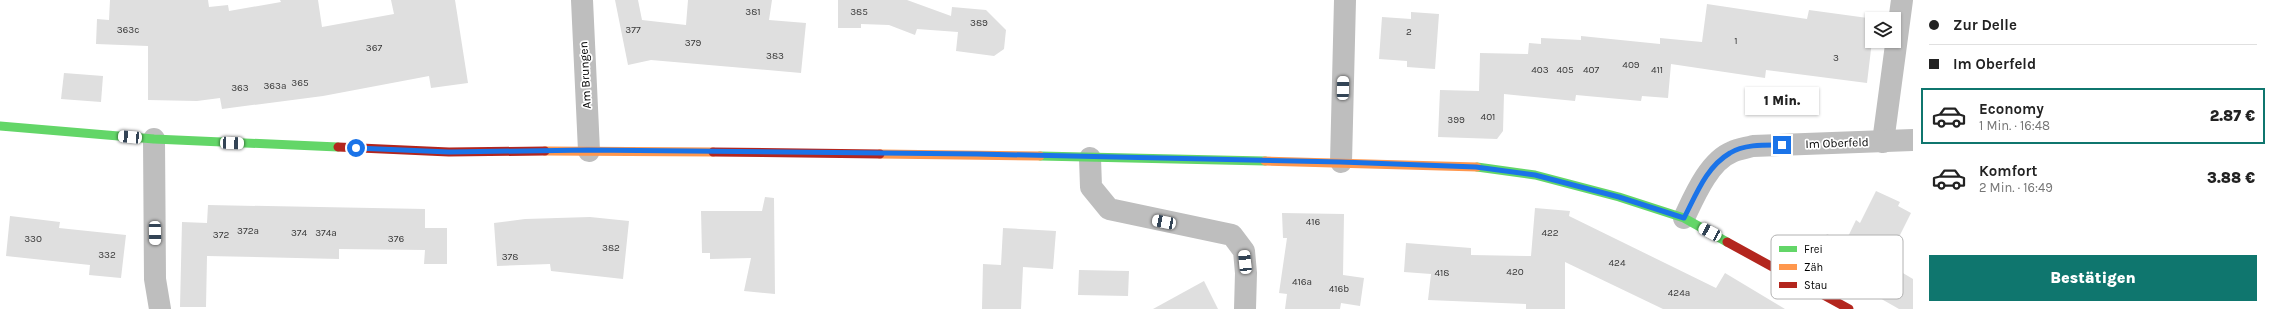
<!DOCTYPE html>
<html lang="de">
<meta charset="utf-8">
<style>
:root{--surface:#fff;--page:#f2f2f2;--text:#222;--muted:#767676;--line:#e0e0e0;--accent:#0f766e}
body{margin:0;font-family:Karla,sans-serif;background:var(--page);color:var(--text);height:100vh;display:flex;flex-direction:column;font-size:15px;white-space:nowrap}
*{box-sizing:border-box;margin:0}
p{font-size:13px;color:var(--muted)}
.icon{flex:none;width:22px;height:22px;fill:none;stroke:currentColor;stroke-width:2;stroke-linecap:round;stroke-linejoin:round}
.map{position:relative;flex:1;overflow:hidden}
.drawer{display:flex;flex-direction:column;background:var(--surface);width:360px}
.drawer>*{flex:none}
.guide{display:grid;align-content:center;height:88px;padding:0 16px;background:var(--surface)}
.tools{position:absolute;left:1865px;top:12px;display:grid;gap:8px}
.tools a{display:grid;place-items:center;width:36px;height:36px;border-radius:0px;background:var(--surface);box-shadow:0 1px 3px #0004;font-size:20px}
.end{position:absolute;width:18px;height:18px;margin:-9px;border:5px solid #1a73e8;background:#fff;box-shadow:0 0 0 2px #fff}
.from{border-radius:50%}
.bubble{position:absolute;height:28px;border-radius:0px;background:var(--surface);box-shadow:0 1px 3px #0004;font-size:13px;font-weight:800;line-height:28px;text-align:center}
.car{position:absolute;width:12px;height:24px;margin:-12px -6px;border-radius:5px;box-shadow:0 0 3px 1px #0007;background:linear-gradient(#fff 24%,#345 0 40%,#fff 0 76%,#345 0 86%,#fff 0)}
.guide b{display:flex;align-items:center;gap:14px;height:38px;font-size:15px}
.guide b+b{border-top:1px solid var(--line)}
.guide i{width:10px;height:10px;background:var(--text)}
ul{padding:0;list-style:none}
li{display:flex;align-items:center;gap:12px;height:56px;margin:0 8px 6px;padding:0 8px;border:2px solid transparent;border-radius:0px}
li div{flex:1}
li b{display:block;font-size:15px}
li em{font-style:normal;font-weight:800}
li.on{border-color:var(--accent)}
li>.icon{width:36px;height:36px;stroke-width:1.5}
.cta{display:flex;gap:8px;margin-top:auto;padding:8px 16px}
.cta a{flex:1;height:46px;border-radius:0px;background:var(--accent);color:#fff;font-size:16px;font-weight:800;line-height:46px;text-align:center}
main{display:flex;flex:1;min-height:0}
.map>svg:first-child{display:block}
.building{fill:#dfdfdf}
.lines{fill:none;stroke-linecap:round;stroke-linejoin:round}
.street{stroke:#bebebe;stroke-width:22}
.fast{stroke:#63d668;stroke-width:9}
.slow{stroke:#ff974d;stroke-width:9}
.jam{stroke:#b3261e;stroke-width:9}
.route{stroke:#1a73e8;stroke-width:5}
.labels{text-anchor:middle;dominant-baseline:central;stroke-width:3.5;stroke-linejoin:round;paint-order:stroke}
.number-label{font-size:10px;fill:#383838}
.street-label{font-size:12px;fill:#000;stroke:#fff}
.key{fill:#fff;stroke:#b2b2b2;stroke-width:1}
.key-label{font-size:11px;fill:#000}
</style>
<main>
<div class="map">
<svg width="1913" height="309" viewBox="0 0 1913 309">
<rect width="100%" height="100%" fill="#fff"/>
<!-- building -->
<g class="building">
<path d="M 110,0 L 208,0 L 209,7 L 228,5 L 229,11 L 281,2 L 280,0 L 318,0 L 322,27 L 394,14 L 391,0 L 455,0 L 468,83 L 431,88 L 429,76 L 323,96 L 222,109 L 220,98 L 197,101 L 148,100 L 148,46 L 96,44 L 97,19 L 109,20 Z"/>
<path d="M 615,0 L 638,0 L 642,20 L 686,25 L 688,0 L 772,0 L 769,20 L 806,23 L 801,73 L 651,60 L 628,65 Z"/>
<path d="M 838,0 L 907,0 L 951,16 L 952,7 L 986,10 L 1006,30 L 1004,49 L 994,56 L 956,51 L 958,32 L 917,29 L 915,35 L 889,25 L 861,24 L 861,28 L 838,28 Z"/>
<path d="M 1707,4 L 1807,19 L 1809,10 L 1875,19 L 1872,19 L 1872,41 L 1867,83 L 1766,70 L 1765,78 L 1671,64 L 1668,98 L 1642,96 L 1641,101 L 1576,95 L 1575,101 L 1504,94 L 1503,131 L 1497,139 L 1438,137 L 1440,90 L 1479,91 L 1480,53 L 1528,54 L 1529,43 L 1541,44 L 1541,38 L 1581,40 L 1581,36 L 1660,44 L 1660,38 L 1702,42 Z"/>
<path d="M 1411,12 L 1439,14 L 1435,69 L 1407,67 L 1407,61 L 1379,59 L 1382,17 L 1411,19 Z"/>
<path d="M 64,73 L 103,76 L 101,102 L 61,99 Z"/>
<path d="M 1876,191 L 1900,202 L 1898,206 L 1911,213 L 1886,263 L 1913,279 L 1913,309 L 1899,309 L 1813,260 L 1827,234 L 1845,243 L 1856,220 L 1860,223 Z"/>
<path d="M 765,197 L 774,198 L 775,294 L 744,291 L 751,258 L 710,259 L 710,253 L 702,253 L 701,211 L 762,211 Z"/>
<path d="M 208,205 L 425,209 L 425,228 L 447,228 L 447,264 L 424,264 L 425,250 L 339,249 L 339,259 L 207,256 L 206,307 L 180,307 L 182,222 L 207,223 Z"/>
<path d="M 1535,208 L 1570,211 L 1569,216 L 1716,288 L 1725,273 L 1785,309 L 1663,309 L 1565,262 L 1565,309 L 1526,309 L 1526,304 L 1428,300 L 1431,274 L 1404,272 L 1406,243 L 1471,248 L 1471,255 L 1531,256 Z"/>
<path d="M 1282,213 L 1344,214 L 1343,275 L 1364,278 L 1360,306 L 1341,303 L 1340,309 L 1285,309 L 1287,294 L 1279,293 L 1287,238 L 1283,238 Z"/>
<path d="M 10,216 L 60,222 L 59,228 L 126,235 L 121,278 L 89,275 L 90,265 L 6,256 Z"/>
<path d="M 590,217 L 629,221 L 623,279 L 551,271 L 550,264 L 497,266 L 494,223 L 525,219 Z"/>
<path d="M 1003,228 L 1056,231 L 1053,269 L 1023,267 L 1021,309 L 982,309 L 983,264 L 1001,265 Z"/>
<path d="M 1079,270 L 1129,271 L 1128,296 L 1078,295 Z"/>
<path d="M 1204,281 L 1218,309 L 1153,309 Z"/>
</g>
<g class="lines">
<!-- street -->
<g class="street">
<path d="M 582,0 L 589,151"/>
<path d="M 154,139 L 155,279 L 160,309"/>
<path d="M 1883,142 L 1902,0"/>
<path d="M 1090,158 L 1091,187 L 1109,209 L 1232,235 L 1244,251 L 1246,273 L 1245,309"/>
<path d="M 1341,162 L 1345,0"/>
<path d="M 1684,218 C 1694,197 1709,161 1732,152 C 1738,149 1746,148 1753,146 L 1913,140"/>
</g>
<!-- fast -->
<g class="fast">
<path d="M 0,126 L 154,139 L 338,147"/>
<path d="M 1040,156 L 1265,161"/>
<path d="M 1477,167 L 1535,175 L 1619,197 L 1684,218 L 1727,242"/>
</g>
<!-- slow -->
<g class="slow">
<path d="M 545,151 L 713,152"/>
<path d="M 880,154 L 1040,156"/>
<path d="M 1265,161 L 1477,167"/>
</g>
<!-- jam -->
<g class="jam">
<path d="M 338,147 L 449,152 L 545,151"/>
<path d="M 713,152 L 880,154"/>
<path d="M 1727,242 L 1849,309"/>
</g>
</g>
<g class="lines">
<!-- route -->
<path class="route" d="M 356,148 L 449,152 L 588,150 L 977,154 L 1341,162 L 1476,167 L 1535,175 L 1619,197 L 1684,218 C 1696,195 1706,167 1730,153 C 1744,144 1766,145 1782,145"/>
</g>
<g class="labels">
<!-- number labels -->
<g class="number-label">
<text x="753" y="12">381</text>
<text x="859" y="12">385</text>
<text x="979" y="23">389</text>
<text x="128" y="30">363c</text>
<text x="633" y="30">377</text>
<text x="1409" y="32">2</text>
<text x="1736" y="41">1</text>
<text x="693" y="43">379</text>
<text x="374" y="48">367</text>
<text x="775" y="56">383</text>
<text x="1836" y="58">3</text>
<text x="1631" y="65">409</text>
<text x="1540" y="70">403</text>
<text x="1565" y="70">405</text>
<text x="1591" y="70">407</text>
<text x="1657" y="70">411</text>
<text x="300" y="83">365</text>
<text x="275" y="86">363a</text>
<text x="240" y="88">363</text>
<text x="1488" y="117">401</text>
<text x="1456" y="120">399</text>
<text x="1313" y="222">416</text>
<text x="248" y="231">372a</text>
<text x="299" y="233">374</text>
<text x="326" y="233">374a</text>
<text x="1550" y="233">422</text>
<text x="221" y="235">372</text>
<text x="33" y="239">330</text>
<text x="396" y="239">376</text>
<text x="611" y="248">382</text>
<text x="107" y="255">332</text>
<text x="510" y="257">378</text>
<text x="1617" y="263">424</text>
<text x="1515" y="272">420</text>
<text x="1442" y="273">418</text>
<text x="1302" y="282">416a</text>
<text x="1339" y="289">416b</text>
<text x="1679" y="293">424a</text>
</g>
<!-- street labels -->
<g class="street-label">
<text transform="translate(585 75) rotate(-93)">Am Brungen</text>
<text transform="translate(1837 143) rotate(-2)">Im Oberfeld</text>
</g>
</g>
<!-- legend -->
<rect x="1771" y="235" width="132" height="64" rx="6" class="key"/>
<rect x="1779" y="246" width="18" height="6" fill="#63d668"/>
<rect x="1779" y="264" width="18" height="6" fill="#ff974d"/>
<rect x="1779" y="282" width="18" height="6" fill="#b3261e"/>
<g class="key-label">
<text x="1804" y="253">Frei</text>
<text x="1804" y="271">Zäh</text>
<text x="1804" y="289">Stau</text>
</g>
</svg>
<div class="tools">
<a><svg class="icon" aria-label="layers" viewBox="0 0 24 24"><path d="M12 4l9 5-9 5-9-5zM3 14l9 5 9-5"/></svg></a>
</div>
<i class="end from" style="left:356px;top:148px"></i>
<i class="end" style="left:1782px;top:145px"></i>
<div class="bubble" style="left:1745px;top:87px;width:74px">1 Min.</div>
<i class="car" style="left:1343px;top:88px;rotate:1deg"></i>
<i class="car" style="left:130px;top:137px;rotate:275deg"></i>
<i class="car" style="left:232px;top:143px;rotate:92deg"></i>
<i class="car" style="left:1164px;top:222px;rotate:281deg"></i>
<i class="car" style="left:1710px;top:232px;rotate:298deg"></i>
<i class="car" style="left:155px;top:233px;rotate:179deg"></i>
<i class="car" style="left:1245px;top:262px;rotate:354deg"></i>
</div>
<section class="drawer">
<div class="guide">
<b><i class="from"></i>Zur Delle</b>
<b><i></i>Im Oberfeld</b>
</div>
<ul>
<li class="on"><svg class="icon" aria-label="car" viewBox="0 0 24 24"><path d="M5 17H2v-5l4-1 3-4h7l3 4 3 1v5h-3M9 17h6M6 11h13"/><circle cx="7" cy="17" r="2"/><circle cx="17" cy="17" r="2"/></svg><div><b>Economy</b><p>1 Min. · 16:48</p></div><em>2.87 €</em></li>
<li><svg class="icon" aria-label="car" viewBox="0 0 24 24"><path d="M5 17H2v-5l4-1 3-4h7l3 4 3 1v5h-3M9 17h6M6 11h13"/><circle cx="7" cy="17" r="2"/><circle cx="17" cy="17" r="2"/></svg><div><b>Komfort</b><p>2 Min. · 16:49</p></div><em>3.88 €</em></li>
</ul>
<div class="cta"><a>Bestätigen</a></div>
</section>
</main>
